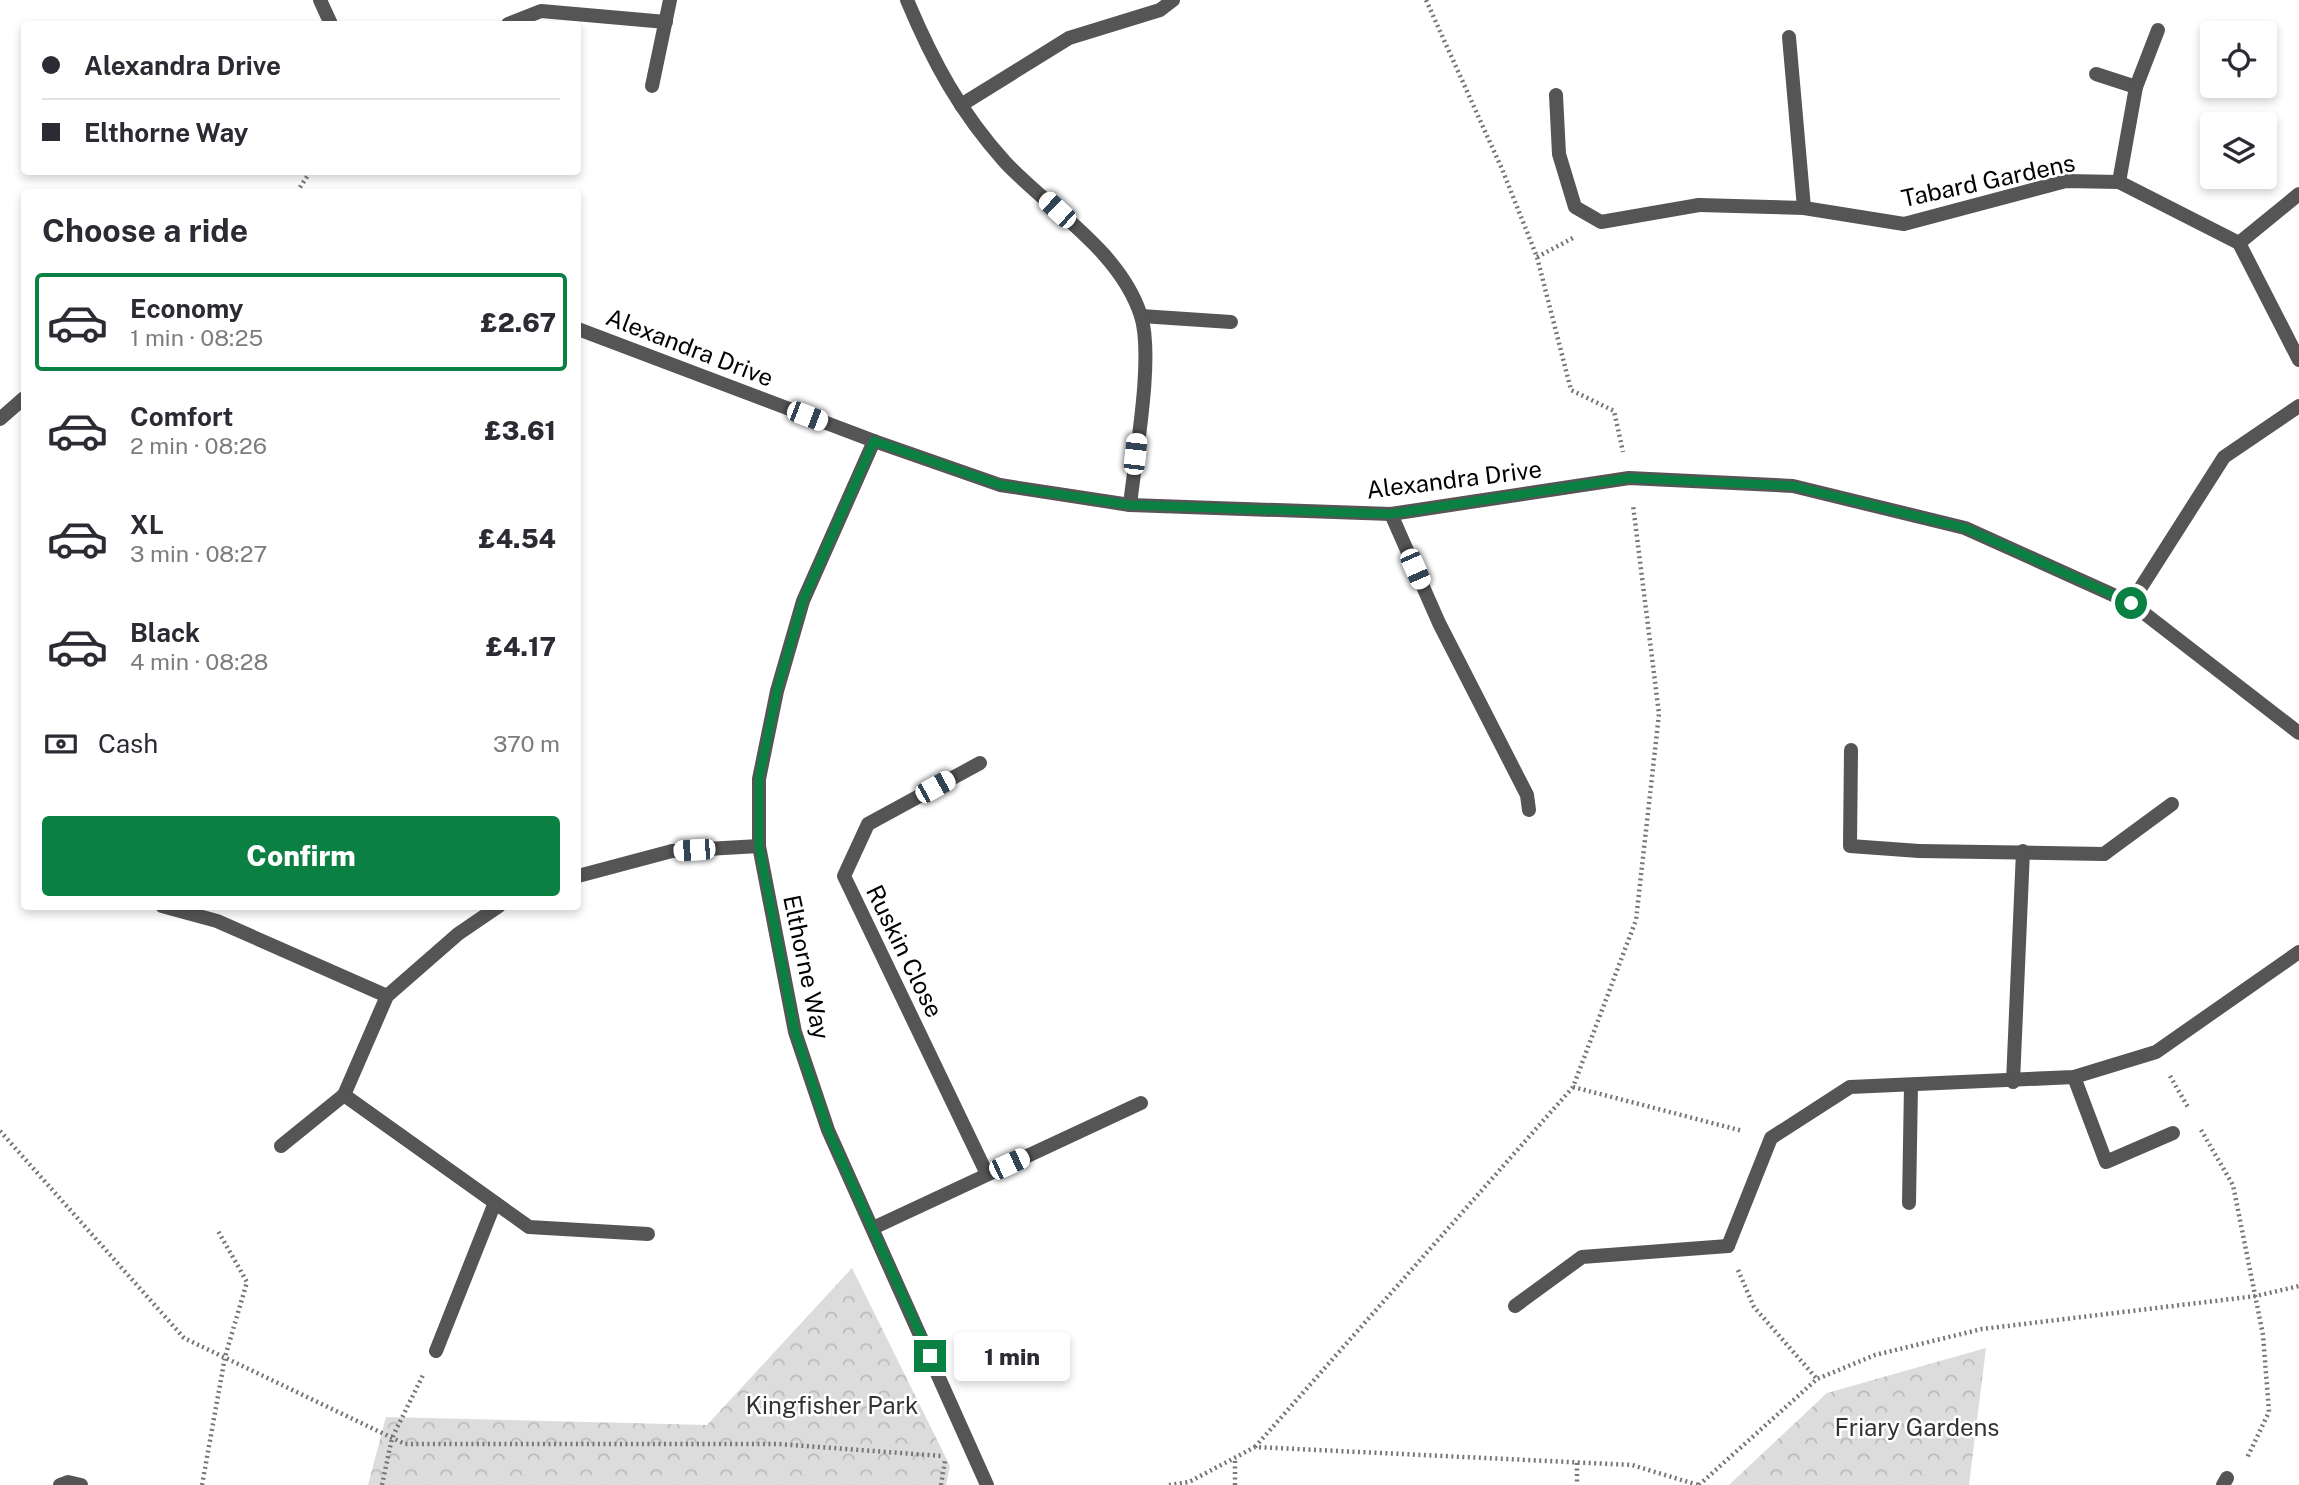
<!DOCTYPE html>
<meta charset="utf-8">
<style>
:root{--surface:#fff;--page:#f7f7f7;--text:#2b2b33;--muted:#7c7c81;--line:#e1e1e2;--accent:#0b8043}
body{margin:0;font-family:"Public Sans",sans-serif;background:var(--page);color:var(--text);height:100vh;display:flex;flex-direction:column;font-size:26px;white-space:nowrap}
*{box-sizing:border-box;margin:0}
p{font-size:23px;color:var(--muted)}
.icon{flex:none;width:38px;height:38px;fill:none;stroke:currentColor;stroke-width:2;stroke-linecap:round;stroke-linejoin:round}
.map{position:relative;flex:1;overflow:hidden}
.details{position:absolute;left:21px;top:189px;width:560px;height:721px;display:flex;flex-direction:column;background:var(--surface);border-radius:7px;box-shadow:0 4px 10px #0003}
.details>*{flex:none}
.top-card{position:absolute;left:21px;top:21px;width:560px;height:154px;border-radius:7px;box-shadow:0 4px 10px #0003;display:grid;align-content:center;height:154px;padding:0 21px;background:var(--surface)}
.controls{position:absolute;left:2200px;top:21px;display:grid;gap:14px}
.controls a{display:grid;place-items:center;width:77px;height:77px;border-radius:7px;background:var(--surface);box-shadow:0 4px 10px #0003;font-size:35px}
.end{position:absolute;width:32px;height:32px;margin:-16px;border:9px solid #0b8043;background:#fff;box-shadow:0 0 0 4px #fff}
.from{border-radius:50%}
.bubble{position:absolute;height:49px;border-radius:7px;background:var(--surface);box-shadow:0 4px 10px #0003;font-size:23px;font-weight:800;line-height:49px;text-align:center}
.car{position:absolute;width:21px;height:42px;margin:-21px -10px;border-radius:9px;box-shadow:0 0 5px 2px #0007;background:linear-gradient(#fff 24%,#345 0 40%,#fff 0 76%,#345 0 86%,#fff 0)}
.top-card b{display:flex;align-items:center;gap:24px;height:66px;font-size:26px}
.top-card b+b{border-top:2px solid var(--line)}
.top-card i{width:18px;height:18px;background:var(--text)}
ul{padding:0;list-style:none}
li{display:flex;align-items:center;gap:21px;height:98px;margin:0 14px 10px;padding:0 7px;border:4px solid transparent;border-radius:7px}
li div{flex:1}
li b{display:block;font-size:26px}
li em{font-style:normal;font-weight:800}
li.current{border-color:var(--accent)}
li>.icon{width:63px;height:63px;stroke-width:1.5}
h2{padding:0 21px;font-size:32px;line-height:84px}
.pay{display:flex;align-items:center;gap:18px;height:77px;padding:0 21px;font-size:26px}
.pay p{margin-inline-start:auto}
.primary-button{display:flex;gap:14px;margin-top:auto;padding:14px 21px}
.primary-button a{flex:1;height:80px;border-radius:7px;background:var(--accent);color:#fff;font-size:28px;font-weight:800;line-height:80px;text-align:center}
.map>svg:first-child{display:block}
.park{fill:url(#park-crowns)}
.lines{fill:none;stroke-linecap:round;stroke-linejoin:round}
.path{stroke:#777;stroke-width:4.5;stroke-dasharray:2 3.5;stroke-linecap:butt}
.lane{stroke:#555;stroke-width:14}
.street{stroke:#555;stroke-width:14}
.route{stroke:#0b8043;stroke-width:9}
.labels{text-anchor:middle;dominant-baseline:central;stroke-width:5;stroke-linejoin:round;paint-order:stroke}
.street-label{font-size:24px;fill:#000;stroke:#fff}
.park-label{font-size:24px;fill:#333;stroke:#fff}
</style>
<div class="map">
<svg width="2299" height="1485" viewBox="0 0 2299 1485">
<defs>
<pattern id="park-crowns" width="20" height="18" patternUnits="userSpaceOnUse" patternTransform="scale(1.75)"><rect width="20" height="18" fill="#dcdcdc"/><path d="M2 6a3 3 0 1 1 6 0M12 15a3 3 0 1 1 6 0" fill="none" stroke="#bbb"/></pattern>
</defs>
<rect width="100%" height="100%" fill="#fff"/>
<!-- park -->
<g class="park">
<path d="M 852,1268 L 950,1466 L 946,1485 L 368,1485 L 386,1417 L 707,1425 Z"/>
<path d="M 1986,1348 L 1969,1485 L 1729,1485 L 1827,1393 Z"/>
</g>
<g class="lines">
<!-- path -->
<g class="path">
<path d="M 1426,0 L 1502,169 L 1537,257 L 1571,390 L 1614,411 L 1623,452"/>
<path d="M 297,192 L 310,172"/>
<path d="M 1537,257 L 1573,238"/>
<path d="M 2170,1076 L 2188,1107"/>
<path d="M 1573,1087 L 1743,1131"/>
<path d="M 2201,1130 L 2233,1185 L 2263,1335 L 2269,1412 L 2247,1458"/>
<path d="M 0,1131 L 184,1338 L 405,1444 L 778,1444 L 942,1456"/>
<path d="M 1738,1270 L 1754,1307 L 1817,1379"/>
<path d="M 1255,1447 L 1573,1087 L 1636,920 L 1659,714 L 1633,505"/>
<path d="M 1577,1463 L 1577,1485"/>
<path d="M 202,1485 L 225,1357 L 247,1282 L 218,1231"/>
<path d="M 382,1485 L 392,1438 L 423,1375"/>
<path d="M 941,1485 L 945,1461"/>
<path d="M 1169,1485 L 1189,1482 L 1255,1447 L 1632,1465 L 1698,1485"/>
<path d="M 1235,1485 L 1235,1459"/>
<path d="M 1699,1485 L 1817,1379 L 1875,1355 L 1982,1329 L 2256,1296 L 2299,1286"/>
</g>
<!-- lane -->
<g class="lane">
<path d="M 1789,37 L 1804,208"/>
<path d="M 1556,95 L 1559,154 L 1575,207 L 1601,222 L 1699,205"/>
<path d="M 1141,316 L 1231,322"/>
<path d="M 1391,514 L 1439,623 L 1527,795 L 1529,810"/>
<path d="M 1851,750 L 1850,846 L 1919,851"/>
<path d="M 980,763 L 868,824 L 844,876 L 987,1174"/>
<path d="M 2104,854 L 2172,804"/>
<path d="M 2074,1077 L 2106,1162 L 2173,1133"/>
<path d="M 1909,1203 L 1911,1085"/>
<path d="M 873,1228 L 1141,1103"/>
<path d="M 1515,1306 L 1582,1257 L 1728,1246"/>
<path d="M 60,1485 L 68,1482 L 81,1485"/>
</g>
<!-- street -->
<g class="street">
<path d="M 320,0 L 331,24"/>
<path d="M 907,0 C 933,62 960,112 1005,162 C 1050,210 1120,250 1141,316 C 1154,358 1135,458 1130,505"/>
<path d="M 508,24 L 541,11 L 666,22"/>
<path d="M 2096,74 L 2136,87 L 2119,182"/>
<path d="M 652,86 L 670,0"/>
<path d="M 2136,87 L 2158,30"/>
<path d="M 961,105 L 1069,38 L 1160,10 L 1173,0"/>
<path d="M 1699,205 L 1804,208 L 1904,224 L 2066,181 L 2119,182 L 2239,243 L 2299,360"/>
<path d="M 2239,243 L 2299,194"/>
<path d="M 578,329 L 874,441 L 1000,485 L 1130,505 L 1391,514 L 1629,478 L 1793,486 L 1965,528 L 2131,603 L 2299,733"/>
<path d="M 0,419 L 24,398"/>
<path d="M 874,441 L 803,601 L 777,691 L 759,779 L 759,846 L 795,1032 L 828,1130 L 987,1485"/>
<path d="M 2131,603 L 2224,457 L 2299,406"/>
<path d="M 1919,851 L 2104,854"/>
<path d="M 578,876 L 672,851 L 759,846"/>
<path d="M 162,906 L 217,921 L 387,996"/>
<path d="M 499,906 L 458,934 L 387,996 L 344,1095 L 529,1227 L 648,1234"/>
<path d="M 2013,1082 L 2023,851"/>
<path d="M 281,1146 L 344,1095"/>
<path d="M 1728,1246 L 1771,1138 L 1850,1087 L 2074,1077 L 2156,1052 L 2299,952"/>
<path d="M 436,1351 L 494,1205"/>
<path d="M 2223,1485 L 2227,1478"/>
</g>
</g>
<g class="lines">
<!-- route -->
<path class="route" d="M 930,1356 L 828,1130 L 795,1032 L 759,846 L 759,779 L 777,691 L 803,601 L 874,441 L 1000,485 L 1130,505 L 1391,514 L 1629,478 L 1793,486 L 1965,528 L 2131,603"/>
</g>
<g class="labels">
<!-- street labels -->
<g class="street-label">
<text transform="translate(1988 180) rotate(-12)">Tabard Gardens</text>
<text transform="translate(690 347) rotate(21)">Alexandra Drive</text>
<text transform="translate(1454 479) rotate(-7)">Alexandra Drive</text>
<text transform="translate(905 951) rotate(64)">Ruskin Close</text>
<text transform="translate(807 967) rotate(78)">Elthorne Way</text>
</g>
<!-- park labels -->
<g class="park-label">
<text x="832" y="1405">Kingfisher Park</text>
<text x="1917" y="1427">Friary Gardens</text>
</g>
</g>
</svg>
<div class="controls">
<a><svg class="icon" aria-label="locate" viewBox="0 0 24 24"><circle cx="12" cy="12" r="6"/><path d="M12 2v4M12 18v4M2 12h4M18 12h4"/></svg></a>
<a><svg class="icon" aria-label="layers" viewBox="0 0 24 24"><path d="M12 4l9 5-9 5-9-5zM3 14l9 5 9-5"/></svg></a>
</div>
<i class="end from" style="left:2131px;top:603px"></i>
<i class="end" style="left:930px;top:1356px"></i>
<div class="bubble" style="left:954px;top:1332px;width:116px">1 min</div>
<i class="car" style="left:1057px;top:210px;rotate:313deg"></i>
<i class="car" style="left:807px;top:416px;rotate:111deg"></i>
<i class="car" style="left:1135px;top:454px;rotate:6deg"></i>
<i class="car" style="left:1415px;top:569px;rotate:156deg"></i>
<i class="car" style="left:935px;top:787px;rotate:61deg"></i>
<i class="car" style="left:694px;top:850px;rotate:266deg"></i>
<i class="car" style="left:1009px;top:1164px;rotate:65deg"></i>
<div class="top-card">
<b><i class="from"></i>Alexandra Drive</b>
<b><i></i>Elthorne Way</b>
</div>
<section class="details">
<h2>Choose a ride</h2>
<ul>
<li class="current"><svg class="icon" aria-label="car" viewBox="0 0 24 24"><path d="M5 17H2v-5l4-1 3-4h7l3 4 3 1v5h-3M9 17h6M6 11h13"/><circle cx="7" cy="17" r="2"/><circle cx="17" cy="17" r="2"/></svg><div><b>Economy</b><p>1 min · 08:25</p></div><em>£2.67</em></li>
<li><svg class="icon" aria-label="car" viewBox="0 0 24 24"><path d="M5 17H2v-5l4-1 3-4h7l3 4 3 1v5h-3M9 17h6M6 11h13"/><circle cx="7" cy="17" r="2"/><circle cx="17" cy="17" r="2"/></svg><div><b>Comfort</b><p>2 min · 08:26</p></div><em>£3.61</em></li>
<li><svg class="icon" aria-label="car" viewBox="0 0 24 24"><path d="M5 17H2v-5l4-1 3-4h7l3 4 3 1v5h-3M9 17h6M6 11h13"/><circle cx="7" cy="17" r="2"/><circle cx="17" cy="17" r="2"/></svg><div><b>XL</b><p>3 min · 08:27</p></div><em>£4.54</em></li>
<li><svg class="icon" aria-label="car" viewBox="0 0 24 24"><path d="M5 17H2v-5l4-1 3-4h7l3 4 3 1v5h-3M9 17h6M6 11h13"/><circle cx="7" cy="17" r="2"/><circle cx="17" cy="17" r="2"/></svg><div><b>Black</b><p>4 min · 08:28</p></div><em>£4.17</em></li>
</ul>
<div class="pay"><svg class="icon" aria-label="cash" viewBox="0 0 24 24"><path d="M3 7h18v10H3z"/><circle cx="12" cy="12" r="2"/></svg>Cash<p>370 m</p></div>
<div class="primary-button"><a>Confirm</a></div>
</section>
</div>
